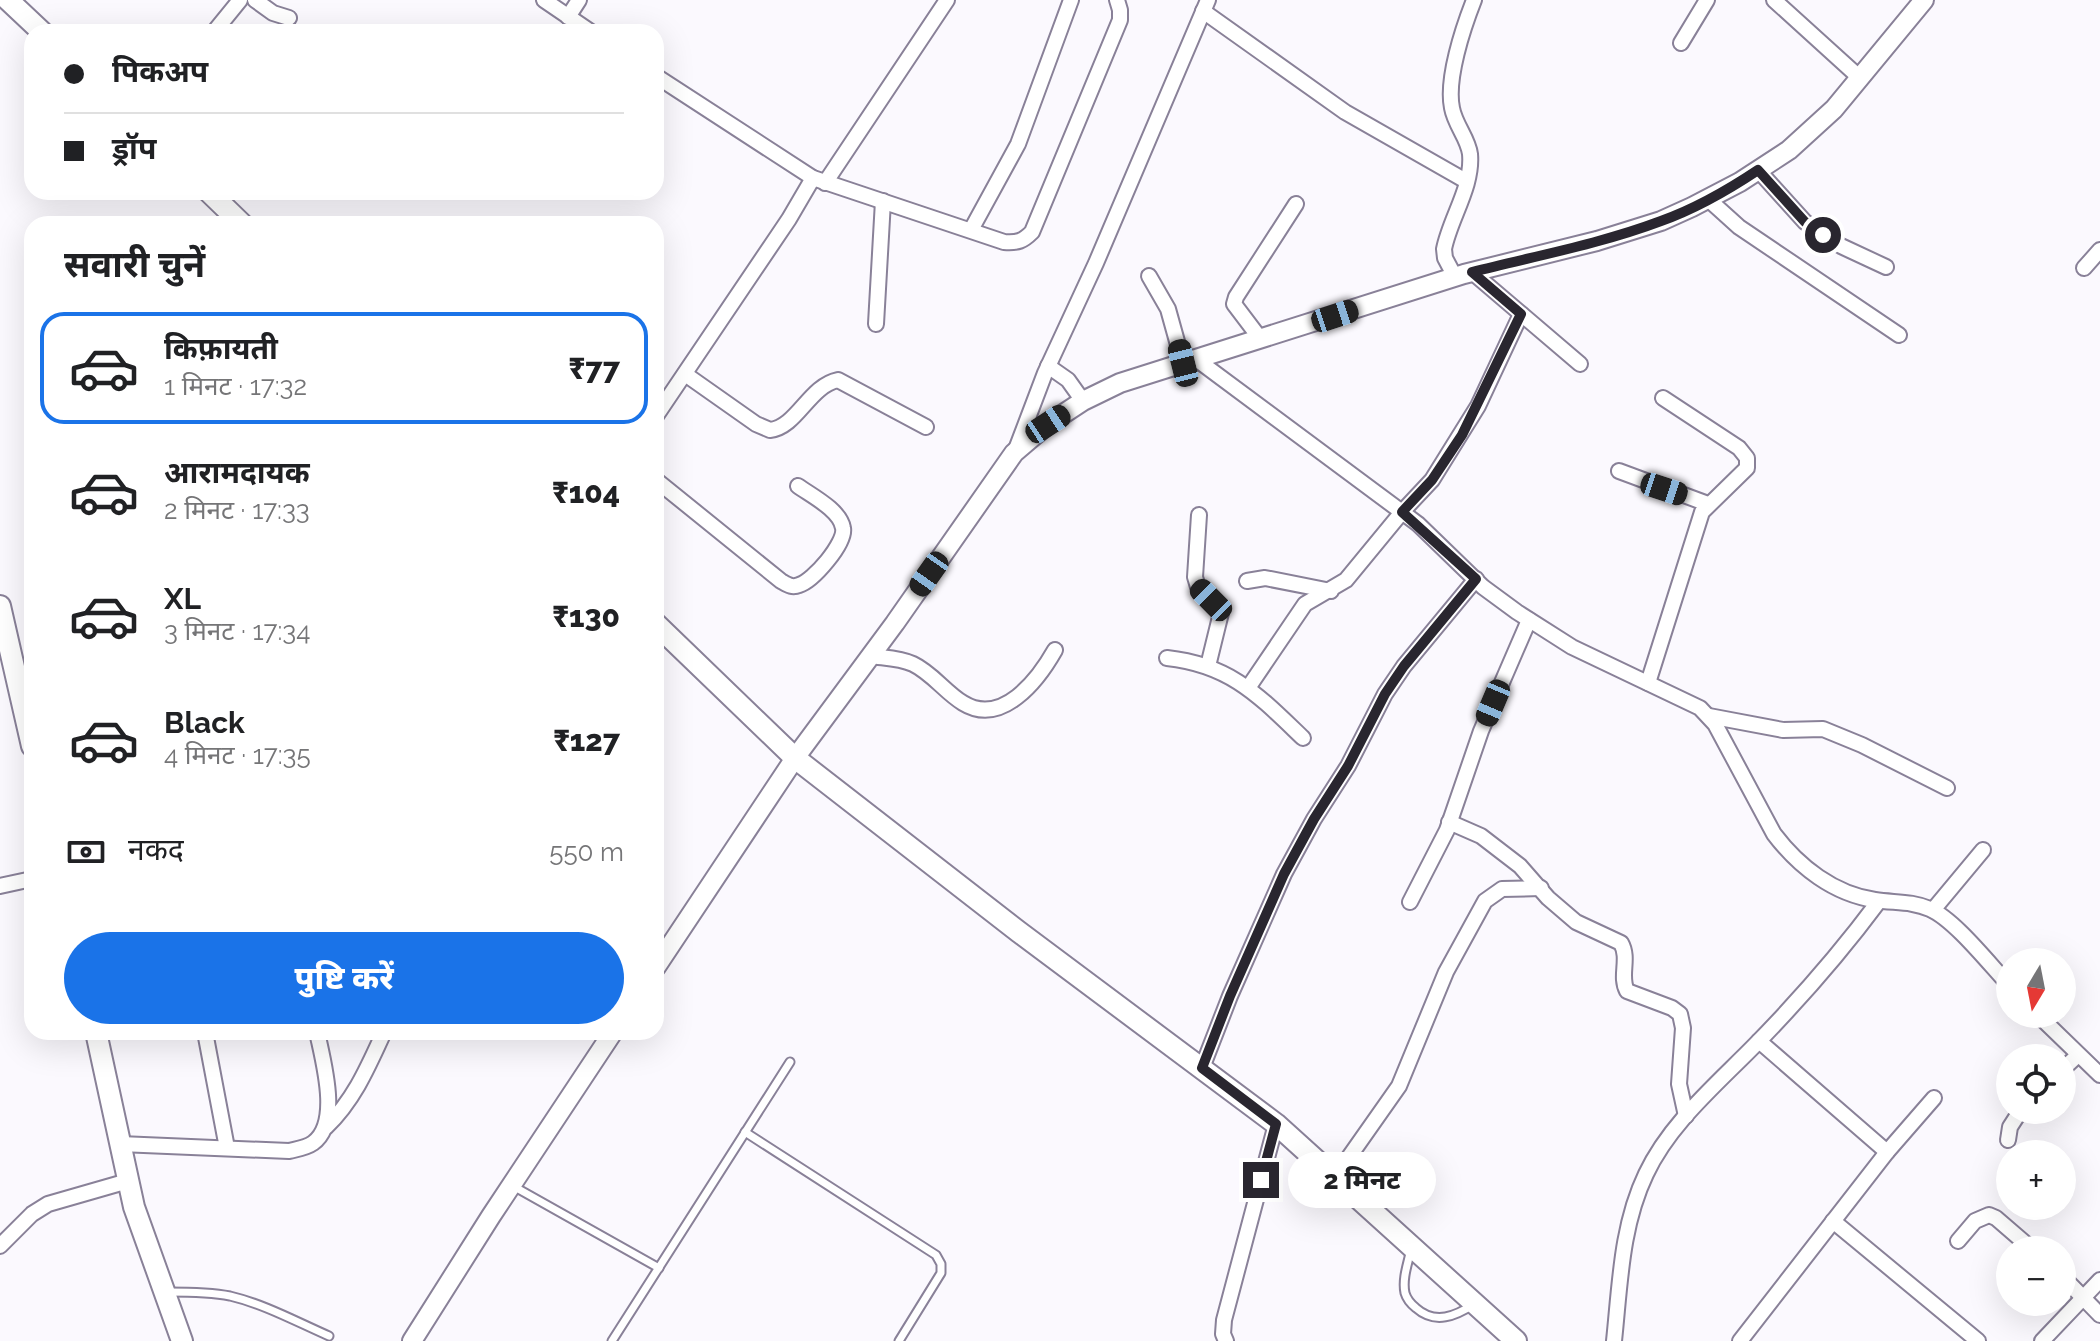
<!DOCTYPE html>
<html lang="hi">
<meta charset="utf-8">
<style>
:root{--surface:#fff;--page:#f6f6f6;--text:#202124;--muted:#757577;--line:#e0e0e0;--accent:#1a73e8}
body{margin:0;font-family:Raleway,"Noto Sans Devanagari",sans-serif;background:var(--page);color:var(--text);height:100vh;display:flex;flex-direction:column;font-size:30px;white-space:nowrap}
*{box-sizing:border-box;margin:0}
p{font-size:26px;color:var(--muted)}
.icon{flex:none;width:44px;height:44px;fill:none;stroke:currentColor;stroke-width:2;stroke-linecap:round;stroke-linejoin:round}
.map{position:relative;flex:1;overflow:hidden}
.details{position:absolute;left:24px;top:216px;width:640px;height:824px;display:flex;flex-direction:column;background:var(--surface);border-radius:24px;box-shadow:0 8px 32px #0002}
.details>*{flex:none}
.hud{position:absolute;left:24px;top:24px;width:640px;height:176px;border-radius:24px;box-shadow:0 8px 32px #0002;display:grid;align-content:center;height:176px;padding:0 40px;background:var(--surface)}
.needle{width:52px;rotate:190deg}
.fabs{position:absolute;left:1996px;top:948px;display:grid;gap:16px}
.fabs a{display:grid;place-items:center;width:80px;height:80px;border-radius:50%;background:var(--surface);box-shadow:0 8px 32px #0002;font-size:40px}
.end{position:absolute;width:36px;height:36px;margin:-18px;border:10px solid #29262f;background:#fff;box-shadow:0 0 0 4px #fff}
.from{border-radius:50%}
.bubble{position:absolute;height:56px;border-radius:28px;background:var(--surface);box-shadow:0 8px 32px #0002;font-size:26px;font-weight:800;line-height:56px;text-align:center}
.car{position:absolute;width:24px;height:48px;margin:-24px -12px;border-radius:10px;box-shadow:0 0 6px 2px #0007;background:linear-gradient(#222 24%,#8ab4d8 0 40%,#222 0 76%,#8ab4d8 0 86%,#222 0)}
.hud b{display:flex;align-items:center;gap:28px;height:76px;font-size:30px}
.hud b+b{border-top:2px solid var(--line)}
.hud i{width:20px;height:20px;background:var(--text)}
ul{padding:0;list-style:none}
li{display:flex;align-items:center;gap:24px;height:112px;margin:0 16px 12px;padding:0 24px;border:4px solid transparent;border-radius:24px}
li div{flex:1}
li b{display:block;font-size:30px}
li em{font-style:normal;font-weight:800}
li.on{border-color:var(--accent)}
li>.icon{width:72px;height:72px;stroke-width:1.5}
h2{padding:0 40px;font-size:36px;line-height:96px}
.pay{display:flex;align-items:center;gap:20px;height:88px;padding:0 40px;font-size:30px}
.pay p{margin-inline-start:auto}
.action{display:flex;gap:16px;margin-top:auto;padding:16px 40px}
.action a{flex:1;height:92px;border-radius:48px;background:var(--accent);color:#fff;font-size:32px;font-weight:800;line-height:92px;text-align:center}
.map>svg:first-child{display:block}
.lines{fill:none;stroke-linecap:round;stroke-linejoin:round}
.service-casing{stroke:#898198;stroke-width:11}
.minor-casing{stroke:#898198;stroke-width:18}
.tertiary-casing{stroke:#898198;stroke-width:22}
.secondary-casing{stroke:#898198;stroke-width:24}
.service{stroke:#fff;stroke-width:7}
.minor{stroke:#fff;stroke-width:14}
.tertiary{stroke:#fff;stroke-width:18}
.secondary{stroke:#fff;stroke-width:20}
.route{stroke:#29262f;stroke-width:10}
</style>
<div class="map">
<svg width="2100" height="1341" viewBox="0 0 2100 1341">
<rect width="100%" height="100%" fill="#fbf9fe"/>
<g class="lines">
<!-- service casing -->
<g class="service-casing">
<g id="service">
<path d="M 745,1132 L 936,1255 L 941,1264 L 941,1273 L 899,1341"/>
<path d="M 513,1186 L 659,1268"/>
<path d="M 1411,1249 C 1408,1263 1402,1279 1405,1293 C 1407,1300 1411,1304 1416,1308 C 1435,1325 1456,1316 1474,1304"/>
<path d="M 168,1292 C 189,1292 210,1292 230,1296 C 264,1304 297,1322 329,1336"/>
<path d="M 612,1341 L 790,1062"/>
</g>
</g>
<!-- minor casing -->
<g class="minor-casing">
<g id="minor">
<path d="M 255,0 L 273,13 L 289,18"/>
<path d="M 544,0 L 591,32"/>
<path d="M 1774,0 L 1860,78"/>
<path d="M 1203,11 L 1345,112 L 1466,181"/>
<path d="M 568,17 L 579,0"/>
<path d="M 214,32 L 240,0"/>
<path d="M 1681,43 L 1707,0"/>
<path d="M 656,76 L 813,178 L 1004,242 C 1018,243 1023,241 1032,232 L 1120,20 L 1120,10 L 1117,0"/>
<path d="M 1758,170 L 1805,222 L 1841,246 L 1886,267"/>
<path d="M 825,183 L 947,0"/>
<path d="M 1708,199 L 1739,227 L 1899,335"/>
<path d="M 971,230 L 1018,144 L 1071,0"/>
<path d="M 2084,268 L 2100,250"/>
<path d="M 1472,272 L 1580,364"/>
<path d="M 1149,276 L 1168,309 L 1183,363"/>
<path d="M 1455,277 L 1445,258 L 1444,249 C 1450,218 1473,187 1470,154 C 1468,138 1455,125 1452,108 C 1446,79 1463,28 1474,0"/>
<path d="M 876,324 L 883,201"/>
<path d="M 1259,337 L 1234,304 L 1236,297 L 1296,204"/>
<path d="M 1196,359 L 1418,524 L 1483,587 L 1517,612 L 1572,647 L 1700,708 L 1715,724 L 1774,834 C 1799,867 1834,894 1875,900 C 1894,903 1912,901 1930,909 C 1955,920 1990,965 2010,986"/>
<path d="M 1048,366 L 1068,380 L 1083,401"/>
<path d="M 685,374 L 756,424 L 770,430 C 797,427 809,386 838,380 L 926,427"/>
<path d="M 656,416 L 789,219 L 813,178"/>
<path d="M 1015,452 L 1045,373 L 1096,263 L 1208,0"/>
<path d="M 1619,471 L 1708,504"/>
<path d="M 656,480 L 781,581 C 788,585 792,588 799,585 C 813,581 846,543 843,528 C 840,510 812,496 798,486"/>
<path d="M 1199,515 L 1195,577 L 1198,587 L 1221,613 L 1208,666"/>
<path d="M 1247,581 L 1265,578 L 1331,591"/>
<path d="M 871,656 C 885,658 900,658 913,664 C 932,673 945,692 963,703 C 1002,727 1038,680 1055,650"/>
<path d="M 1167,658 C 1231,665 1259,696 1303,738"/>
<path d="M 1648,683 L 1702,512 L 1747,468 L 1747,458 L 1739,448 L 1663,398"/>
<path d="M 1248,688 L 1305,604 L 1346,580 L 1402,512 L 1432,480 L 1478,406 L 1521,314"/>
<path d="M 1709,716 L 1783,730 L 1823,729 L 1862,745 L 1947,788"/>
<path d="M 1449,822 L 1481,836 L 1520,866 L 1548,898 L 1576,922 L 1621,943 C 1630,959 1619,976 1627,991 L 1672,1008 L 1680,1014 L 1683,1028 L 1679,1084 L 1686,1116"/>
<path d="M 0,886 L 32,879"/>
<path d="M 1410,902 L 1447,830 L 1481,731 L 1529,620"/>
<path d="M 1933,910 L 1983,850"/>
<path d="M 2037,1014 L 2100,1075"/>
<path d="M 205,1032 L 227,1148"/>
<path d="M 1759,1041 L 1887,1152"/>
<path d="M 1202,1068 L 1230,996 L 1284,874 L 1314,819 L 1348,766 L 1385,694 L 1404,666 L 1476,579"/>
<path d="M 2062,1070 L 2078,1055"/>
<path d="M 326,1127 C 354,1100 368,1067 384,1032"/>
<path d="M 2008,1140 L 2010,1127 L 2021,1110"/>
<path d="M 120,1144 L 289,1151 C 297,1149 306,1148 313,1143 C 341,1123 323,1061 317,1032"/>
<path d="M 1335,1177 L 1399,1086 L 1446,972 L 1485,901 L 1502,889 L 1541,888"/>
<path d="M 1833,1221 L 1978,1341"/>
<path d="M 1958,1241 L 1975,1221 L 1989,1215 L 1996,1218 L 2033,1250"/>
<path d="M 0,1246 L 32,1214 L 48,1204 L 128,1181"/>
<path d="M 2062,1276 L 2100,1315"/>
<path d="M 1226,1341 L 1223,1334 L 1224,1320 L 1276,1124"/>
<path d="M 1614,1341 C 1620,1285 1621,1226 1646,1174 C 1670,1123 1717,1084 1756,1044 C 1800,999 1841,952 1879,901"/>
<path d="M 1740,1341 L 1887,1152 L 1934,1098"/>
<path d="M 2042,1341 L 2100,1280"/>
</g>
</g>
<!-- tertiary casing -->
<g class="tertiary-casing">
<g id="tertiary">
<path d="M 656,967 L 795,758 L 895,623 L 1014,453 L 1048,424 L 1083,401 L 1120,383 L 1464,274 L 1597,241 L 1661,221 L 1692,207 L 1740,182 L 1789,150 L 1834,109 L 1924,0"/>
<path d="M 412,1341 L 491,1216 L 613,1032"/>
</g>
</g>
<!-- secondary casing -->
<g class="secondary-casing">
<g id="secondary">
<path d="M 8,0 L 42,32"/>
<path d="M 209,192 L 242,224"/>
<path d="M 0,606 L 32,746"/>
<path d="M 656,624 L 795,758 L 1019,932 L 1276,1124 L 1516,1341"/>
<path d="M 96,1032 L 134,1207 L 182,1341"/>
</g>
</g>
<!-- service -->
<use href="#service" class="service"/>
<!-- minor -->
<use href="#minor" class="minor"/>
<!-- tertiary -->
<use href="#tertiary" class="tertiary"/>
<!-- secondary -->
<use href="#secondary" class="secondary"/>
</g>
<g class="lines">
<!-- route -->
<path class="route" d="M 1261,1180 L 1276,1124 L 1202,1068 L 1230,996 L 1284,874 L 1314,819 L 1348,766 L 1385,694 L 1404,666 L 1476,579 L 1402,512 L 1432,480 L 1462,435 L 1521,314 L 1472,272 C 1535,256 1600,244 1661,221 C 1695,209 1728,190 1758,170 L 1805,222 L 1823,235"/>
</g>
</svg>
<div class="fabs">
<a><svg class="needle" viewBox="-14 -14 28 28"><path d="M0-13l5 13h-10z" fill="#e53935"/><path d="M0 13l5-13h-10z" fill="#757577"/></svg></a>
<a><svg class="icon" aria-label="locate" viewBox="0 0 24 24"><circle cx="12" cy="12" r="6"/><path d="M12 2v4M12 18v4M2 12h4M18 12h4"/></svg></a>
<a>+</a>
<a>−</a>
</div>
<i class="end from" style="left:1823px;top:235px"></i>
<i class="end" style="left:1261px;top:1180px"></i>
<div class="bubble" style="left:1288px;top:1152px;width:148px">2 मिनट</div>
<i class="car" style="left:1335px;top:316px;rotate:72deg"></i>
<i class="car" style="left:1183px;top:363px;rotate:346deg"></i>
<i class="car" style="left:1048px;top:424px;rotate:57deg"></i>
<i class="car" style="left:1664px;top:489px;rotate:108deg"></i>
<i class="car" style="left:929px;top:574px;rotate:215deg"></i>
<i class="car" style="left:1211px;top:600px;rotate:315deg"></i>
<i class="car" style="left:1493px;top:703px;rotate:203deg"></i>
<div class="hud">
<b><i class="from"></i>पिकअप</b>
<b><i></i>ड्रॉप</b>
</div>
<section class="details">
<h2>सवारी चुनें</h2>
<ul>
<li class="on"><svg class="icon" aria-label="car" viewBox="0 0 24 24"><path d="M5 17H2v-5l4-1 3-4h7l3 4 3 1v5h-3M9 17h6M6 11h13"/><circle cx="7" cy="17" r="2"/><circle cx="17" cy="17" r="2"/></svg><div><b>किफ़ायती</b><p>1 मिनट · 17:32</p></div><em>₹77</em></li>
<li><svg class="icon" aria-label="car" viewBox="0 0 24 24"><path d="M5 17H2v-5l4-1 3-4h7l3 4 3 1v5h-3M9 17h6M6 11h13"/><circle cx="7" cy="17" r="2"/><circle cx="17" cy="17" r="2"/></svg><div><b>आरामदायक</b><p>2 मिनट · 17:33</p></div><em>₹104</em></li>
<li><svg class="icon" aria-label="car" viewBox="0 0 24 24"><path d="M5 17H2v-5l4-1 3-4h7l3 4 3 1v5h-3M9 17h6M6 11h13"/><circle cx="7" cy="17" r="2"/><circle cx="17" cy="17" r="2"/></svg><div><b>XL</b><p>3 मिनट · 17:34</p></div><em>₹130</em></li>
<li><svg class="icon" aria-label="car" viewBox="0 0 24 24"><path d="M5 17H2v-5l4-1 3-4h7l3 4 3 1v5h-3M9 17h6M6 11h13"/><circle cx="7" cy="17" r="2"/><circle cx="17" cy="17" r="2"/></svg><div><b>Black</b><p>4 मिनट · 17:35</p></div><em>₹127</em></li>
</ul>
<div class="pay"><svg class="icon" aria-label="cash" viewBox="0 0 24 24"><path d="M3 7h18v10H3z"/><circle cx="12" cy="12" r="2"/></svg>नकद<p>550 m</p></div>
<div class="action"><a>पुष्टि करें</a></div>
</section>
</div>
